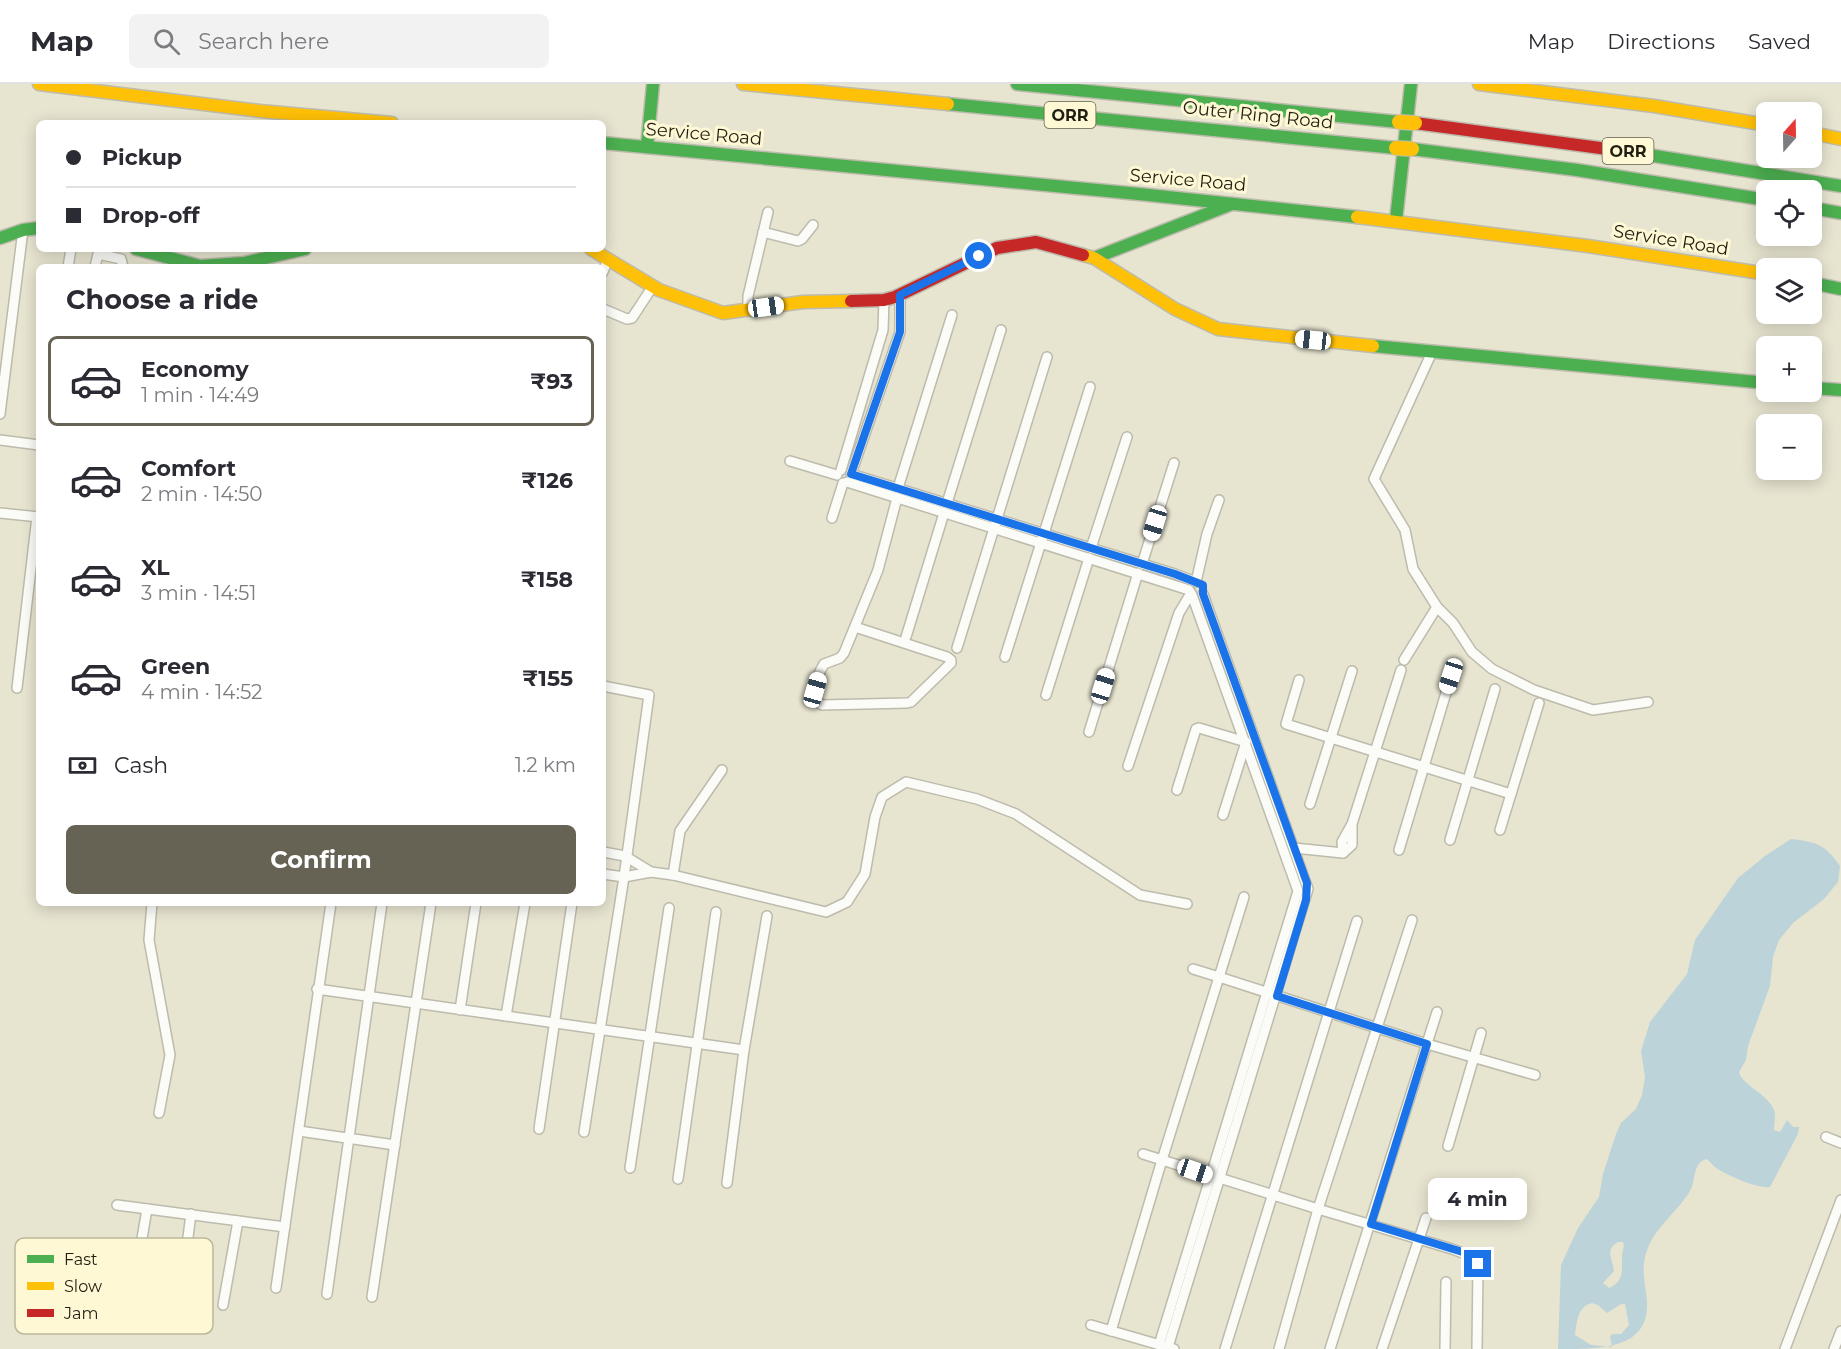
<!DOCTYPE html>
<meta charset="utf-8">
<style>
:root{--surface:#fff;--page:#f2f2f3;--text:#2b2b33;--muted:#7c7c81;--line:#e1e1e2;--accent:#666354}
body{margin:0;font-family:Montserrat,sans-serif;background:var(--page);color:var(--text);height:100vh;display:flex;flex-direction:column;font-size:22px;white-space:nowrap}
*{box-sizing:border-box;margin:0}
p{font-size:20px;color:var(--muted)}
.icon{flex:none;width:33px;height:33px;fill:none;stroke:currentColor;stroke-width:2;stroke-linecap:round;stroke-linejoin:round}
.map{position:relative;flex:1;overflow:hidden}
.sheet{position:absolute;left:36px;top:180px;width:570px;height:642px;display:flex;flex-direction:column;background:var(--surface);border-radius:9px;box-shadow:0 3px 15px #0003}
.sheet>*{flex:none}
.hud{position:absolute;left:36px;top:36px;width:570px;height:132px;border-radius:9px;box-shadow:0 3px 15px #0003;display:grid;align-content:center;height:132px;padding:0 30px;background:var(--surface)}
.needle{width:39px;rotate:20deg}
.tools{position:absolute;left:1756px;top:18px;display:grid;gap:12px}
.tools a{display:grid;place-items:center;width:66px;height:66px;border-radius:9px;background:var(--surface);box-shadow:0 3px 15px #0003;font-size:30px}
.end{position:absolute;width:27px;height:27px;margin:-14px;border:8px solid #1a73e8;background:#fff;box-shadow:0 0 0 3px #fff}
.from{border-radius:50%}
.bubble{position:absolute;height:42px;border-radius:9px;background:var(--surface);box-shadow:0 3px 15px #0003;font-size:20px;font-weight:700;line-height:42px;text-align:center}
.car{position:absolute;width:18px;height:36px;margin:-18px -9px;border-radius:8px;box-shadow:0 0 4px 2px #0007;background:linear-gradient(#fff 24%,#345 0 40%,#fff 0 76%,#345 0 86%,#fff 0)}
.hud b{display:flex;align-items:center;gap:21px;height:57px;font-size:22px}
.hud b+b{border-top:2px solid var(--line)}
.hud i{width:15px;height:15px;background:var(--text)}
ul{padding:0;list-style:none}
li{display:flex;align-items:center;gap:18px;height:90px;margin:0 12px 9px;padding:0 18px;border:3px solid transparent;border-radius:9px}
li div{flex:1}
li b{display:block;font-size:22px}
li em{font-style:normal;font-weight:700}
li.active{border-color:var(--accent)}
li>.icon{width:54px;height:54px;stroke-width:1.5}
h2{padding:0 30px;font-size:27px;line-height:72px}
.pay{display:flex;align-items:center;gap:15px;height:66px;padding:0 30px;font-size:22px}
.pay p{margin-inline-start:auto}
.primary-button{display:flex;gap:12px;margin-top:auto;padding:12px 30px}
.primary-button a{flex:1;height:69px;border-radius:9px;background:var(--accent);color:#fff;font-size:24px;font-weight:700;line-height:69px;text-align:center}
header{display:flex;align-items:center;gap:36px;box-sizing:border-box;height:84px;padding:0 30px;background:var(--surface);border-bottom:2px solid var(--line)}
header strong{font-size:28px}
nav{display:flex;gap:33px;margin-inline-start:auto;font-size:21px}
.search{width:420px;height:54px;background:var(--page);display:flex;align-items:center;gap:15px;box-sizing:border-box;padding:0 21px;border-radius:9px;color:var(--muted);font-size:22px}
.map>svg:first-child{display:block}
.water{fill:#bdd3da;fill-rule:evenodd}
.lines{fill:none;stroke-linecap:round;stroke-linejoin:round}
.street-casing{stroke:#bdbbac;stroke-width:12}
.fast-casing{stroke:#bdbbac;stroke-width:15}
.slow-casing{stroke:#bdbbac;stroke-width:15}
.jam-casing{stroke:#bdbbac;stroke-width:15}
.street{stroke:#fbfbf8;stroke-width:9}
.fast{stroke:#4caf50;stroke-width:12}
.slow{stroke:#ffc107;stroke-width:12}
.jam{stroke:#c62828;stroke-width:12}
.slow-bridge-casing{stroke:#bdbbac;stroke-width:16;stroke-linecap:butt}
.slow-bridge{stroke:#ffc107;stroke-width:14}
.route{stroke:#1a73e8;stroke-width:8}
.labels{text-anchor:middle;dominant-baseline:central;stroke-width:6;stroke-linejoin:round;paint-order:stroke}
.shield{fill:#fef8d4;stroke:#635f4c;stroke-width:1.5}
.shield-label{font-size:16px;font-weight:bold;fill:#201e11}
.street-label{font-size:18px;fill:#201e11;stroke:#fef8d4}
.key{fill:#fef8d4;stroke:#bbb79a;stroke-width:1.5}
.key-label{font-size:16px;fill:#201e11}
</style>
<header>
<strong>Map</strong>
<div class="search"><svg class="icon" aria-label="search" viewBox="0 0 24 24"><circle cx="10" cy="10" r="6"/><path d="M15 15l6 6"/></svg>Search here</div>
<nav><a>Map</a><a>Directions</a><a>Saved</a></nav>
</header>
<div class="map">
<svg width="1841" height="1265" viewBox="0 0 1841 1265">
<rect width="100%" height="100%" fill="#e7e4d0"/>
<!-- water -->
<path class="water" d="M 1791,755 C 1816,758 1825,760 1840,782 L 1838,798 L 1824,815 L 1793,839 L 1779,856 L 1773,873 L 1770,902 L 1748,962 L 1746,976 L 1739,988 C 1742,1001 1768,1010 1774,1026 C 1776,1032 1774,1040 1774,1046 L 1780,1048 L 1787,1036 L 1793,1043 L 1799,1043 L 1798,1050 L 1770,1103 C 1759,1105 1728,1092 1718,1085 C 1714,1083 1711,1079 1707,1075 C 1693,1078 1696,1094 1691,1105 C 1680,1126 1656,1142 1648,1164 C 1641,1181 1644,1193 1646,1209 C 1655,1265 1604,1265 1558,1265 L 1561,1181 L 1578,1144 L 1599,1113 L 1603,1090 L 1616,1050 L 1621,1039 L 1636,1025 L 1642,1011 L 1645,993 L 1641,967 L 1650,938 L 1687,890 L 1695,856 L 1738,794 L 1765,772 ZM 1618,1158 L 1623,1158 C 1625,1164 1622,1166 1622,1173 C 1622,1186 1624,1198 1609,1204 L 1603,1199 L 1614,1187 C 1613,1175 1604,1166 1618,1158 ZM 1592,1219 L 1598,1221 L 1607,1229 L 1621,1220 L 1625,1220 L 1629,1241 L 1621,1250 L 1613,1250 L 1610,1252 L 1612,1263 L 1591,1261 L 1575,1251 C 1577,1238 1577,1223 1592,1219 Z"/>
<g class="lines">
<!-- street casing -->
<g class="street-casing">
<g id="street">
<path d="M 763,148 L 798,157 L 802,155 L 813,141"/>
<path d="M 68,183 L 71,165"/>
<path d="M 95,183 L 98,170 L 121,175 L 123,183"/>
<path d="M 603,188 L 608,174"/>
<path d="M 900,211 L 900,248 L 851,390 L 1175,490 L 1196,498 L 1207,450 L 1219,416"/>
<path d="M 603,225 L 627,235 L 632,234 L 653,202"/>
<path d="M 748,226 L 748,212 L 768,128"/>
<path d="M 0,330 L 23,146"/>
<path d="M 0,356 L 39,361"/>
<path d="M 790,377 L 837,391"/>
<path d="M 841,386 L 883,246 L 884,216"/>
<path d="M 847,398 L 1189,506"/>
<path d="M 898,404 L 952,231"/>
<path d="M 947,419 L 1001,246"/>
<path d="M 0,429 L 39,433"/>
<path d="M 832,434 L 843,399"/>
<path d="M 1091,464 L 1127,353"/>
<path d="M 1142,480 L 1174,379"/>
<path d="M 1437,523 L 1453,539 L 1472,568 L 1492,585 L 1534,606 L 1593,626 L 1648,618"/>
<path d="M 855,543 L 947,573 L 951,576 L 951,579 L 911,618 L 907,619 L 822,621 L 817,618 C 814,605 817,591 824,580 L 840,574 L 844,569 L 878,486 L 897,414"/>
<path d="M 906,553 L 944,429"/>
<path d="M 957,564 L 1047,273"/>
<path d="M 1005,573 L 1090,303"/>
<path d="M 1404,576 L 1437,523 L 1413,485 L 1405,446 L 1374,395 L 1432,268"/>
<path d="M 1299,596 L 1286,640 L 1511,710 L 1539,619"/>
<path d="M 17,604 L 37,433"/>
<path d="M 1046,611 L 1089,474"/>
<path d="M 1089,648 L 1138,489"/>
<path d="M 1128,682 L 1179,529 L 1191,509"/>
<path d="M 1177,706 L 1196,645 L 1199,644 L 1246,658 L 1223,731"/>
<path d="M 1310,720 L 1352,587"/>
<path d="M 1500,746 L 1511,710"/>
<path d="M 1450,756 L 1495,605"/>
<path d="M 1294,764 L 1343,769 L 1342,758 L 1352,740 L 1401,586"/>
<path d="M 1399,766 L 1451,592"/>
<path d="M 603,768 L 625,772 L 651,788"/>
<path d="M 1343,769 L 1352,761 L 1352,742"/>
<path d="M 603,790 L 624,793 L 651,788 L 673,791 L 826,828 L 847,818 L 865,790 L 875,733 L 882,713 L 906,698 L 977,715 L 1016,730 L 1140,811 L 1187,820"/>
<path d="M 673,791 L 680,747 L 722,686"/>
<path d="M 152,819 L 149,856 L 170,971 L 159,1029"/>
<path d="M 1412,836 L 1318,1125 L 1452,1165 L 1476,1174 L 1478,1180 L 1477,1265"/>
<path d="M 1193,885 L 1219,893 L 1244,813"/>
<path d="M 317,905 L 744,966"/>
<path d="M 460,926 L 476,819"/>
<path d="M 506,932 L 525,819"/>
<path d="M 539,1045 L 572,819"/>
<path d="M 299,1047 L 395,1061"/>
<path d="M 584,1048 L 624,793 L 649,611 L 603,602"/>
<path d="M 1826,1053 L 1841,1059"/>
<path d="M 1448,1062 L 1481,949"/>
<path d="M 630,1084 L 669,824"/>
<path d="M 678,1095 L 716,828"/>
<path d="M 727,1099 L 744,966 L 767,832"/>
<path d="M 117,1121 L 285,1143"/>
<path d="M 276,1204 L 331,819"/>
<path d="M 327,1210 L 382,819"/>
<path d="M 372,1213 L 431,819"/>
<path d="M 223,1221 L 238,1137"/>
<path d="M 129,1231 L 147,1125"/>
<path d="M 177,1237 L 191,1130"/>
<path d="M 1091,1241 L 1174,1265"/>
<path d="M 1111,1247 L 1162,1076 L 1143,1070"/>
<path d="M 1159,1261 L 1298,807 L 1192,511"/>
<path d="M 1168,1263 L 1308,805 L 1203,510"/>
<path d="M 1225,1265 L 1357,837"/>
<path d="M 1279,1265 L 1318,1125 L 1162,1076 L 1219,893 L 1427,960 L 1535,991"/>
<path d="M 1330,1265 L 1437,928"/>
<path d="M 1382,1265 L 1426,1134"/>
<path d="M 1445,1265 L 1446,1198"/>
<path d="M 1785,1265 L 1841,1116"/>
<path d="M 1834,1265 L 1841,1247"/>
</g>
</g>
<!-- fast casing -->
<g class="fast-casing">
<g id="fast">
<path d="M 1017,0 L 1399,38"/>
<path d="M 948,20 L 1396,64"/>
<path d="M 603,59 L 1139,110 L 1357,133"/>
<path d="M 647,63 L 653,0"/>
<path d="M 1412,65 L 1577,86 L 1767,116"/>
<path d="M 1630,68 L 1841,102"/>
<path d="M 1812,124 L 1841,129"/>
<path d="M 1396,136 L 1411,0"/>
<path d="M 0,154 L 23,146 L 39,144"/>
<path d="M 136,165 L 200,182 L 244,179 L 305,165"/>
<path d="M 1094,174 L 1232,120"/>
<path d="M 1812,199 L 1841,205"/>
<path d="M 1373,262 L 1767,299"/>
<path d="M 1812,304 L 1841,306"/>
</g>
</g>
<!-- slow casing -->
<g class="slow-casing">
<g id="slow">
<path d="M 39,0 L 260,27 L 392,39"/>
<path d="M 743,0 L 948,20"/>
<path d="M 1479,0 L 1654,22 L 1767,41"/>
<path d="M 1812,49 L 1841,55"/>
<path d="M 1357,133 L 1588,162 L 1767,190"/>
<path d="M 591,165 L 659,206 L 723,229 L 803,218 L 851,217"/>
<path d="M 1083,171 L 1094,174 L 1175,225 L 1218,245 L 1373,262"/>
</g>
</g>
<!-- jam casing -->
<g class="jam-casing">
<g id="jam">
<path d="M 1415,39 L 1630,68"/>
<path d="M 851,217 L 884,216 L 895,213 L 997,164 L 1036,158 L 1083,171"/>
</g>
</g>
<!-- street -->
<use href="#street" class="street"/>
<!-- fast -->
<use href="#fast" class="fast"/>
<!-- slow -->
<use href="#slow" class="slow"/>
<!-- jam -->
<use href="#jam" class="jam"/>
<!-- slow-bridge casing -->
<g class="slow-bridge-casing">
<g id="slow-bridge">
<path d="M 1399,38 L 1415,39"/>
<path d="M 1396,64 L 1412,65"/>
</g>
</g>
<!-- slow-bridge -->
<use href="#slow-bridge" class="slow-bridge"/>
</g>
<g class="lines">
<!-- route -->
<path class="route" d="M 979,172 L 900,211 L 900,248 L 851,390 L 1175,490 L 1203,501 L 1203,510 L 1307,799 L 1306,816 L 1277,912 L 1427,960 L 1371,1140 L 1466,1169 L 1476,1174 L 1478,1180"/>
</g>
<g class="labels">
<!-- shield labels -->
<g class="shield">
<rect x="1044.5" y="18" width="51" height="26" rx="4.5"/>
<rect x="1602.5" y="54" width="51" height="26" rx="4.5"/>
</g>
<g class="shield-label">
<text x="1070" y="31">ORR</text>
<text x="1628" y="67">ORR</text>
</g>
<!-- street labels -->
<g class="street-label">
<text transform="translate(1258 31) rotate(6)">Outer Ring Road</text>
<text transform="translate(704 50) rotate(5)">Service Road</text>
<text transform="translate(1188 96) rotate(5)">Service Road</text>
<text transform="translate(1671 156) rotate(9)">Service Road</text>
</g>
</g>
<!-- legend -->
<rect x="15" y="1154" width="198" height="96" rx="9" class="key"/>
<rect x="27" y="1171" width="27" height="8" fill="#4caf50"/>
<rect x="27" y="1198" width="27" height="8" fill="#ffc107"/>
<rect x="27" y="1225" width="27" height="8" fill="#c62828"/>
<g class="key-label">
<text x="64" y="1181">Fast</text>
<text x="64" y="1208">Slow</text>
<text x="64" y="1235">Jam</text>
</g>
</svg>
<div class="tools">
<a><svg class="needle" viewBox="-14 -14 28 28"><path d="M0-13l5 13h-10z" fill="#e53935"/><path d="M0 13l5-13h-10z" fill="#7c7c81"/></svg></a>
<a><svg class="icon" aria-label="locate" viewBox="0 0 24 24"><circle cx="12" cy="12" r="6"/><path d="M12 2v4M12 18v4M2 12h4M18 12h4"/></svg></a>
<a><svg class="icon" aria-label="layers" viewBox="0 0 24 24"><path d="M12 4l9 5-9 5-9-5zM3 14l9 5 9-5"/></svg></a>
<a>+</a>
<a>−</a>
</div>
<i class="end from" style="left:979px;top:172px"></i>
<i class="end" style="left:1478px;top:1180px"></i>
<div class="bubble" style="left:1428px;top:1094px;width:99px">4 min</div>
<i class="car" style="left:766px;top:223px;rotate:82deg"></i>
<i class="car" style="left:1313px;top:256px;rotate:276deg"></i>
<i class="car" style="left:1155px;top:439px;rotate:197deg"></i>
<i class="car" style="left:1451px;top:592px;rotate:198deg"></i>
<i class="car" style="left:1103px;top:602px;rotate:17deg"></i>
<i class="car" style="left:815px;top:606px;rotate:16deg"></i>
<i class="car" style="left:1195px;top:1087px;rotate:109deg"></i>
<div class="hud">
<b><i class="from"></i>Pickup</b>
<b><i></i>Drop-off</b>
</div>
<section class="sheet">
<h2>Choose a ride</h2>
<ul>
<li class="active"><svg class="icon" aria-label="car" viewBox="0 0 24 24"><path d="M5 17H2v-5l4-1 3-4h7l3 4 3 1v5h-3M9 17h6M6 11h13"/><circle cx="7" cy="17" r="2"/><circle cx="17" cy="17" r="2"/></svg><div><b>Economy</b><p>1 min · 14:49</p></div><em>₹93</em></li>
<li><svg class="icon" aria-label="car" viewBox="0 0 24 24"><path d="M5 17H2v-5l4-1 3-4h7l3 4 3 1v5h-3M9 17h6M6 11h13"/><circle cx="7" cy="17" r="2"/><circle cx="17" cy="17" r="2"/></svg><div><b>Comfort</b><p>2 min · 14:50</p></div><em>₹126</em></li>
<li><svg class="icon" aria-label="car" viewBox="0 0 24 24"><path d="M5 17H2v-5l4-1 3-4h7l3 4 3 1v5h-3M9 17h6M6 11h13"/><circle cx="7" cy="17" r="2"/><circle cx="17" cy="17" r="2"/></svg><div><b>XL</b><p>3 min · 14:51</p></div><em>₹158</em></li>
<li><svg class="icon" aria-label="car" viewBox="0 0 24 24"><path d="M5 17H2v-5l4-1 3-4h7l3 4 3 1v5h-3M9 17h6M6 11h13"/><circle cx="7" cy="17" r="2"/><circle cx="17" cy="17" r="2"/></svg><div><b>Green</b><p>4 min · 14:52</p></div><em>₹155</em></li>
</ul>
<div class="pay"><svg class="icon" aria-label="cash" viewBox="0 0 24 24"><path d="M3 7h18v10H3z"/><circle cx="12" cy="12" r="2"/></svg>Cash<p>1.2 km</p></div>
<div class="primary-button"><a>Confirm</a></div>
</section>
</div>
